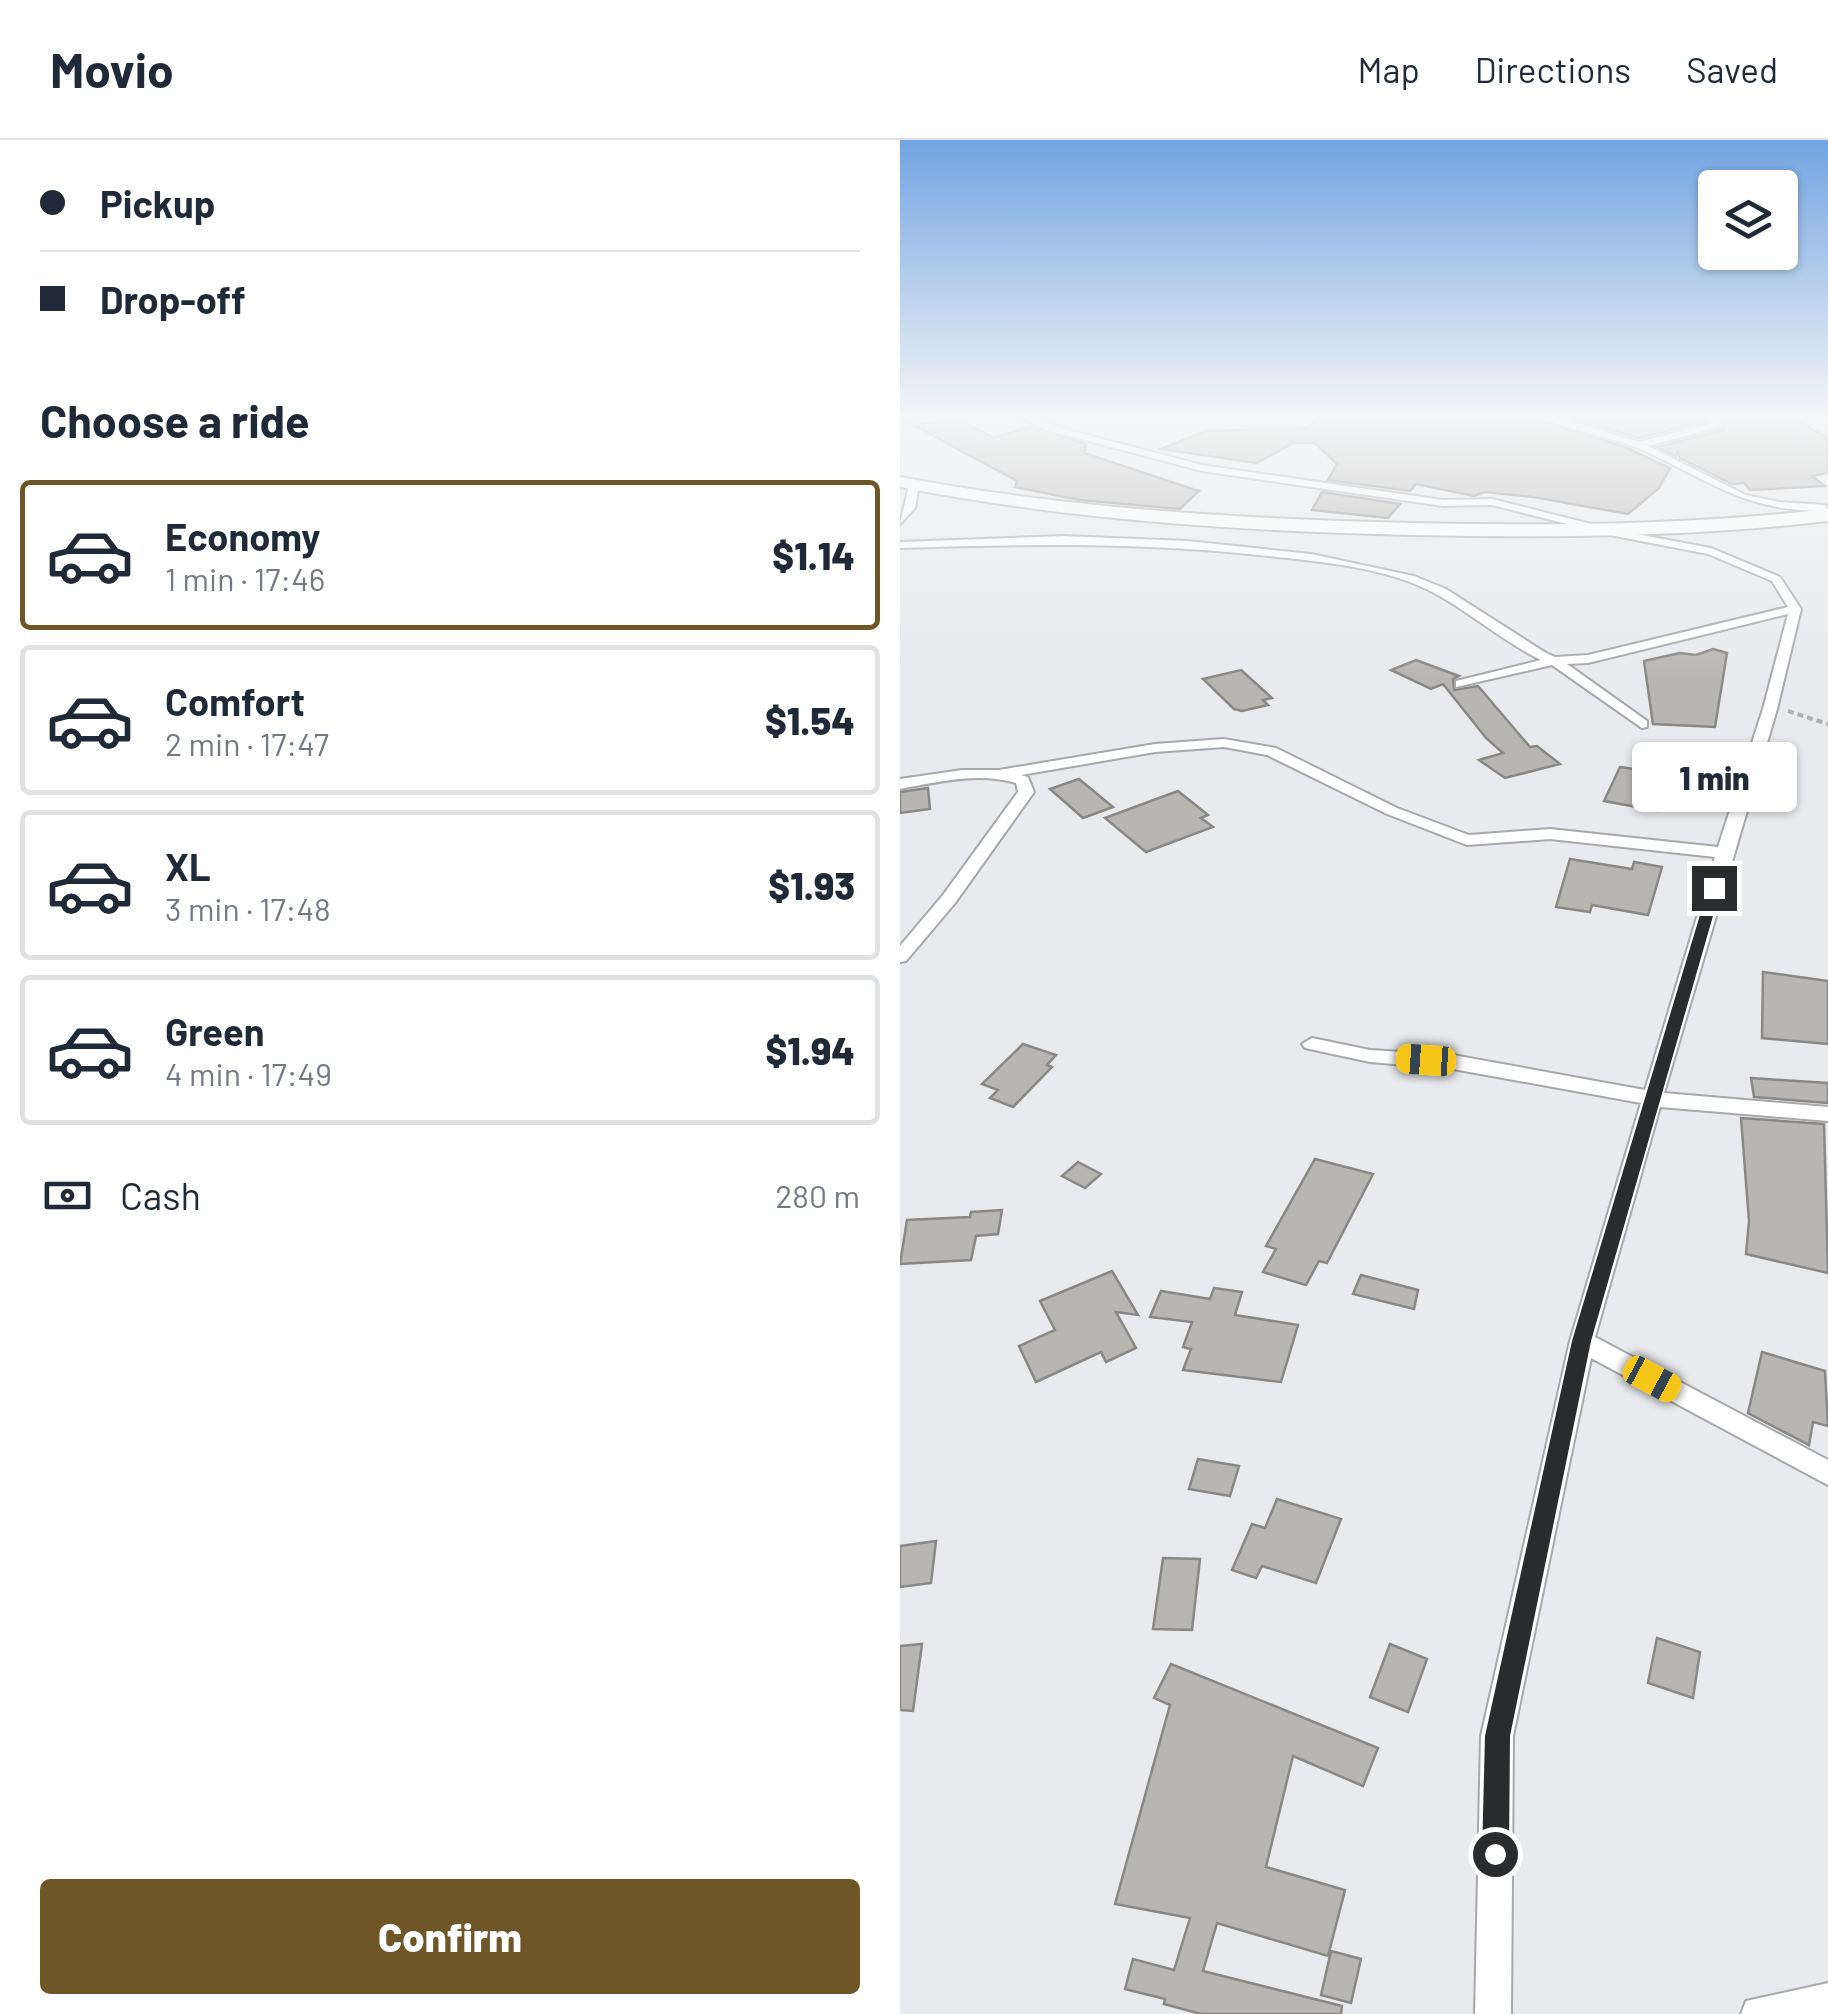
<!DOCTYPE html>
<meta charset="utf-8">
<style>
:root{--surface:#fff;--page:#f2f2f3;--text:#1f2937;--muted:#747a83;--line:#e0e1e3;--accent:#6f5627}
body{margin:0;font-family:Barlow,sans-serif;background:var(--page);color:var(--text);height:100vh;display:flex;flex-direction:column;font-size:38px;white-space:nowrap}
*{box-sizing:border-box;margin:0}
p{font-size:32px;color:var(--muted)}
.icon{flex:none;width:55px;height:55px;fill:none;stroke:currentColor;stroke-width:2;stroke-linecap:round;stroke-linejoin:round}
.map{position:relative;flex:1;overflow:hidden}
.panel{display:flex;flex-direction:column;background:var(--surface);width:900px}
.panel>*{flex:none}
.banner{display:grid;align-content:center;height:220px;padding:0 40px;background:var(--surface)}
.tools{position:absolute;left:798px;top:30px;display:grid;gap:20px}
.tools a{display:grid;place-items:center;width:100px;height:100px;border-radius:10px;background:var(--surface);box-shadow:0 2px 8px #0004;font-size:50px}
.end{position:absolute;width:45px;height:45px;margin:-22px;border:12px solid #2a2b2c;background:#fff;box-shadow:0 0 0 5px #fff}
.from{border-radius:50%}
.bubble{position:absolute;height:70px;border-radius:10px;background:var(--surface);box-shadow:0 2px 8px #0004;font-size:32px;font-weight:800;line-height:70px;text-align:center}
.car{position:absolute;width:30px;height:60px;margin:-30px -15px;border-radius:12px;box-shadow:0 0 8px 2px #0007;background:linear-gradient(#f5c518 24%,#345 0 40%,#f5c518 0 76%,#345 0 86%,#f5c518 0)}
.banner b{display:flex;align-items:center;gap:35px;height:95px;font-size:38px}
.banner b+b{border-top:2px solid var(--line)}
.banner i{width:25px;height:25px;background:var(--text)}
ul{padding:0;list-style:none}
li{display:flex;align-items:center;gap:30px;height:150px;margin:0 20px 15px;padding:0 20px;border:5px solid var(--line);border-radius:10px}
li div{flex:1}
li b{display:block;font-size:38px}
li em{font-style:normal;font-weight:800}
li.current{border-color:var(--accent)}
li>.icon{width:90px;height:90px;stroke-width:1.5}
h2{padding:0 40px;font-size:45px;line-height:120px}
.pay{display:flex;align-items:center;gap:25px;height:110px;padding:0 40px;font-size:38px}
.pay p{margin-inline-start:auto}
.action{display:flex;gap:20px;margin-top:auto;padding:20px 40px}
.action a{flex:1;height:115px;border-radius:10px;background:var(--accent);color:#fff;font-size:40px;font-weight:800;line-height:115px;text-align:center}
header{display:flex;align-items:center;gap:60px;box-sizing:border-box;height:140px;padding:0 50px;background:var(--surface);border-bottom:2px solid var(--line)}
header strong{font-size:48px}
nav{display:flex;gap:55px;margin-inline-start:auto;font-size:35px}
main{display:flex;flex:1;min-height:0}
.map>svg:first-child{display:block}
.building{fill:#b8b6b3;stroke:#8a8885;stroke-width:2.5}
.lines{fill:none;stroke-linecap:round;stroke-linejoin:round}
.minor-casing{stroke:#a6a8ab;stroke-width:4}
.trunk-casing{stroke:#a6a8ab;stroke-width:4}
.path{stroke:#aeb0b2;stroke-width:4;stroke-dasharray:6 4;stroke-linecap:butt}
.minor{fill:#fff;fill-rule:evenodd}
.trunk{fill:#fff;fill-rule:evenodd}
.route{fill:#2a2b2c}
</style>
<header>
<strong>Movio</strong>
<nav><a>Map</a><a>Directions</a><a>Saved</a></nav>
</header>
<main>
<section class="panel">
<div class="banner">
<b><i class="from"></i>Pickup</b>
<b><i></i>Drop-off</b>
</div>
<h2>Choose a ride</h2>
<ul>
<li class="current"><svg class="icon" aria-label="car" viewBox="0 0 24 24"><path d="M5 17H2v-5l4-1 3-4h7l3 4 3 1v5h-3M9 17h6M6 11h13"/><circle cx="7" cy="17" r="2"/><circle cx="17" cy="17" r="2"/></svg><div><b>Economy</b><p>1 min · 17:46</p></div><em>$1.14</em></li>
<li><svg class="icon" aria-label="car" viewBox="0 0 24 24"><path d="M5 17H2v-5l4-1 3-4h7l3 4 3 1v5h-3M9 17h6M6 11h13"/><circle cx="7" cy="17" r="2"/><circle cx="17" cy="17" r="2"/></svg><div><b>Comfort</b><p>2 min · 17:47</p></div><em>$1.54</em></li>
<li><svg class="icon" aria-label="car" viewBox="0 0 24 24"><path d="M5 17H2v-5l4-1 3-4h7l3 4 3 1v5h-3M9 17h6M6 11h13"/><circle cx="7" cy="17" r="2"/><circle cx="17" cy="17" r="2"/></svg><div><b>XL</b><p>3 min · 17:48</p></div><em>$1.93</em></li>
<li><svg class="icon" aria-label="car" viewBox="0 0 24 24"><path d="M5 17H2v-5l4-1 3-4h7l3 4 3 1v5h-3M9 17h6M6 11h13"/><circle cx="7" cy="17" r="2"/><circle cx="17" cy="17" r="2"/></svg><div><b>Green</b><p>4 min · 17:49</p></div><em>$1.94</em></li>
</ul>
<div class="pay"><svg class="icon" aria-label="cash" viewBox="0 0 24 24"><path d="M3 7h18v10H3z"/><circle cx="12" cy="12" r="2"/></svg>Cash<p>280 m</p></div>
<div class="action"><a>Confirm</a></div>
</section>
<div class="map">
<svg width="928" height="1874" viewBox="0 0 928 1874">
<rect width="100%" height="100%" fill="#e8eaed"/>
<!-- building -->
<g class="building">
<path d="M 419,277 L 644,282 L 725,307 L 770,328 L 759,348 L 728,374 L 633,357 L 585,352 L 574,356 L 516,344 L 510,351 L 428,340 L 437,324 L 415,303 L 393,303 L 357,323 L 261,309 L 306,291 L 408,288 Z"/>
<path d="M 671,277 L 803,277 L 805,281 L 739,298 Z"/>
<path d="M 821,277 L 889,277 L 928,298 L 928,333 L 912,336 L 925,346 L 850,350 L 844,343 L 832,344 L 780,318 L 778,312 L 776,316 L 758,307 L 823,290 Z"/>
<path d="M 56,278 L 94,298 L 130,286 L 186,304 L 184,313 L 299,351 L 280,369 L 180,360 L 115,347 L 117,341 L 15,286 Z"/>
<path d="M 422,352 L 500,364 L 488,378 L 412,370 Z"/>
<path d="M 813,509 L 827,513 L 815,587 L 753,584 L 744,521 L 780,513 L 796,515 Z"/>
<path d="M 516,520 L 559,536 L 553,539 L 554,550 L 578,546 L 630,607 L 637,606 L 660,624 L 605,638 L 579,620 L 603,613 L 586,598 L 543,544 L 531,549 L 491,530 Z"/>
<path d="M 341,530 L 372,558 L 363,560 L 368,565 L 342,571 L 334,569 L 303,539 Z"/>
<path d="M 720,627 L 775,635 L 759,671 L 704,661 Z"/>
<path d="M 179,639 L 213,667 L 183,678 L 150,649 Z"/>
<path d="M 28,648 L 30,669 L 0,673 L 0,652 Z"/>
<path d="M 278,651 L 308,675 L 301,678 L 313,687 L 246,712 L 205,678 Z"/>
<path d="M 670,719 L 732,729 L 734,722 L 762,727 L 748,775 L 692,765 L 690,772 L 656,767 Z"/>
<path d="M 863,832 L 928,841 L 928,904 L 862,898 Z"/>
<path d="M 123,904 L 156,915 L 147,925 L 152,927 L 113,967 L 90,958 L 98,950 L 82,944 Z"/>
<path d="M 851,938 L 928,943 L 928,963 L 854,957 Z"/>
<path d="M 841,978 L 924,984 L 928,1133 L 846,1114 L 849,1081 Z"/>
<path d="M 415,1019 L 473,1034 L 427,1123 L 419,1121 L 406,1145 L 363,1132 L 376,1109 L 366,1106 Z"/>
<path d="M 178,1022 L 201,1034 L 185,1048 L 162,1036 Z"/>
<path d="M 102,1070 L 98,1094 L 76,1096 L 71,1120 L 0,1124 L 7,1080 L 70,1077 L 71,1072 Z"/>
<path d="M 212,1131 L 238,1175 L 216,1172 L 236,1208 L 206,1222 L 201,1212 L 136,1242 L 119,1206 L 155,1190 L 140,1161 Z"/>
<path d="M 461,1135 L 518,1150 L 514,1169 L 453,1154 Z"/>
<path d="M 314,1148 L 342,1152 L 335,1175 L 398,1185 L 381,1242 L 283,1230 L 291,1209 L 283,1207 L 292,1182 L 250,1177 L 261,1151 L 310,1159 Z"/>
<path d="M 862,1212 L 925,1231 L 928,1286 L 913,1282 L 909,1305 L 848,1273 Z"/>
<path d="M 298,1319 L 339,1326 L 330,1356 L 289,1349 Z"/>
<path d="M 377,1359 L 441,1379 L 416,1443 L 362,1426 L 356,1438 L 332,1430 L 352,1384 L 365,1388 Z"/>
<path d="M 36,1401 L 31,1443 L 0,1447 L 0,1406 Z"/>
<path d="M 263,1418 L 300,1419 L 292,1490 L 253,1489 Z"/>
<path d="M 757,1498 L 800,1512 L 793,1558 L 748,1543 Z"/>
<path d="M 22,1504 L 13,1571 L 0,1570 L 0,1506 Z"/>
<path d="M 490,1504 L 527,1519 L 508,1572 L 470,1557 Z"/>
<path d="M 271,1524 L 478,1608 L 463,1646 L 393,1616 L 366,1727 L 445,1750 L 428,1816 L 317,1783 L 303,1831 L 442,1866 L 441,1874 L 301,1874 L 264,1864 L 265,1859 L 225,1849 L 233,1819 L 274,1830 L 290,1778 L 215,1764 L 270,1565 L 254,1558 Z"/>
<path d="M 431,1811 L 461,1819 L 451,1863 L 421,1855 Z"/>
</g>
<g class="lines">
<!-- minor casing -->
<g class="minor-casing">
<g id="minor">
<path d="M 0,277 L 24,277 L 0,283 Z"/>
<path d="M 120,277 L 133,277 L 153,286 L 302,325 L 543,360 L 592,359 L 715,390 L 811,408 L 880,437 L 901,469 L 877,569 L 764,953 L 928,967 L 928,981 L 760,967 L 695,1197 L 928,1320 L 928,1345 L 691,1218 L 613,1596 L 611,1874 L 575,1874 L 581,1596 L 670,1201 L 741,963 L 553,929 L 470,922 L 405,908 L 402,904 L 412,898 L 470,910 L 553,915 L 745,950 L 815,717 L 650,699 L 567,705 L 487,674 L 367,615 L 324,607 L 255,612 L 121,635 L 128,637 L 134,652 L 55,763 L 6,821 L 0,822 L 0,806 L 43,755 L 118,652 L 116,643 C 78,632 38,642 0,649 L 0,639 L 62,630 L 99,630 L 255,604 L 324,599 L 376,608 L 497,668 L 569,695 L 650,689 L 818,707 L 863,569 L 888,474 L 688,523 L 667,524 L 747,581 L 747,587 L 742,588 L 652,525 L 556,547 L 556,541 L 641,520 C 595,498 558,460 510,442 C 465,425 407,420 359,415 C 236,402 123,404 0,408 L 0,402 L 163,396 L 288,401 L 411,414 L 514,436 L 546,449 L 646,513 L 655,517 L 688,515 L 888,467 L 872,441 L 808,414 L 715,396 L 592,365 L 543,366 L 302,331 L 147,290 Z"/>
<path d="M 642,277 L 657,277 L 739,302 L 812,283 L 807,277 L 817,277 L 822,286 L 748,306 L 846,355 L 879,362 L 926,365 L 928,371 C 843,372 810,340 738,308 C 707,295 671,292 642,277 Z"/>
<path d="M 14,342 L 19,345 L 15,368 L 0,384 L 9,345 Z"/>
<path d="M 928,1843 L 928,1874 L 841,1874 L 846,1861 Z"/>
</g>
</g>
<!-- trunk casing -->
<g class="trunk-casing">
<path id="trunk" d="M 0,337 C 170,369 340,379 512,383 C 651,386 790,385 928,369 L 928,381 C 790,397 651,398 512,395 C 340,391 170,380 0,347 Z"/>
</g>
<!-- path -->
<path class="path" d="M 888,571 L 928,584"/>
<!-- minor -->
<use href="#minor" class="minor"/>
<!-- trunk -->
<use href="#trunk" class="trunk"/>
</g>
<!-- sky -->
<linearGradient id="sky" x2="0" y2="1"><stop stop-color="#71a4e2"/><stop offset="0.51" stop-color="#f5f6f7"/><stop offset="1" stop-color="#f5f6f7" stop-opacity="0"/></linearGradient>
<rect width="928" height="540" fill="url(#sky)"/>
<!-- route -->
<path class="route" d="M 809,745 L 821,748 L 691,1201 L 610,1596 L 609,1714 L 605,1724 L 595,1728 L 586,1724 L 582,1714 L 585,1596 L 672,1201 Z"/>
</svg>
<div class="tools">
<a><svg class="icon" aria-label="layers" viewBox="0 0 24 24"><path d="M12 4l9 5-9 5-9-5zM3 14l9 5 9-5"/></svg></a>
</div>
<i class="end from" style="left:595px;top:1714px"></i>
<i class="end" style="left:814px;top:748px"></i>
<div class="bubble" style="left:732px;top:602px;width:165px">1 min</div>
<i class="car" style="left:526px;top:920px;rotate:274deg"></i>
<i class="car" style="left:752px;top:1239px;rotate:118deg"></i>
</div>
</main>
